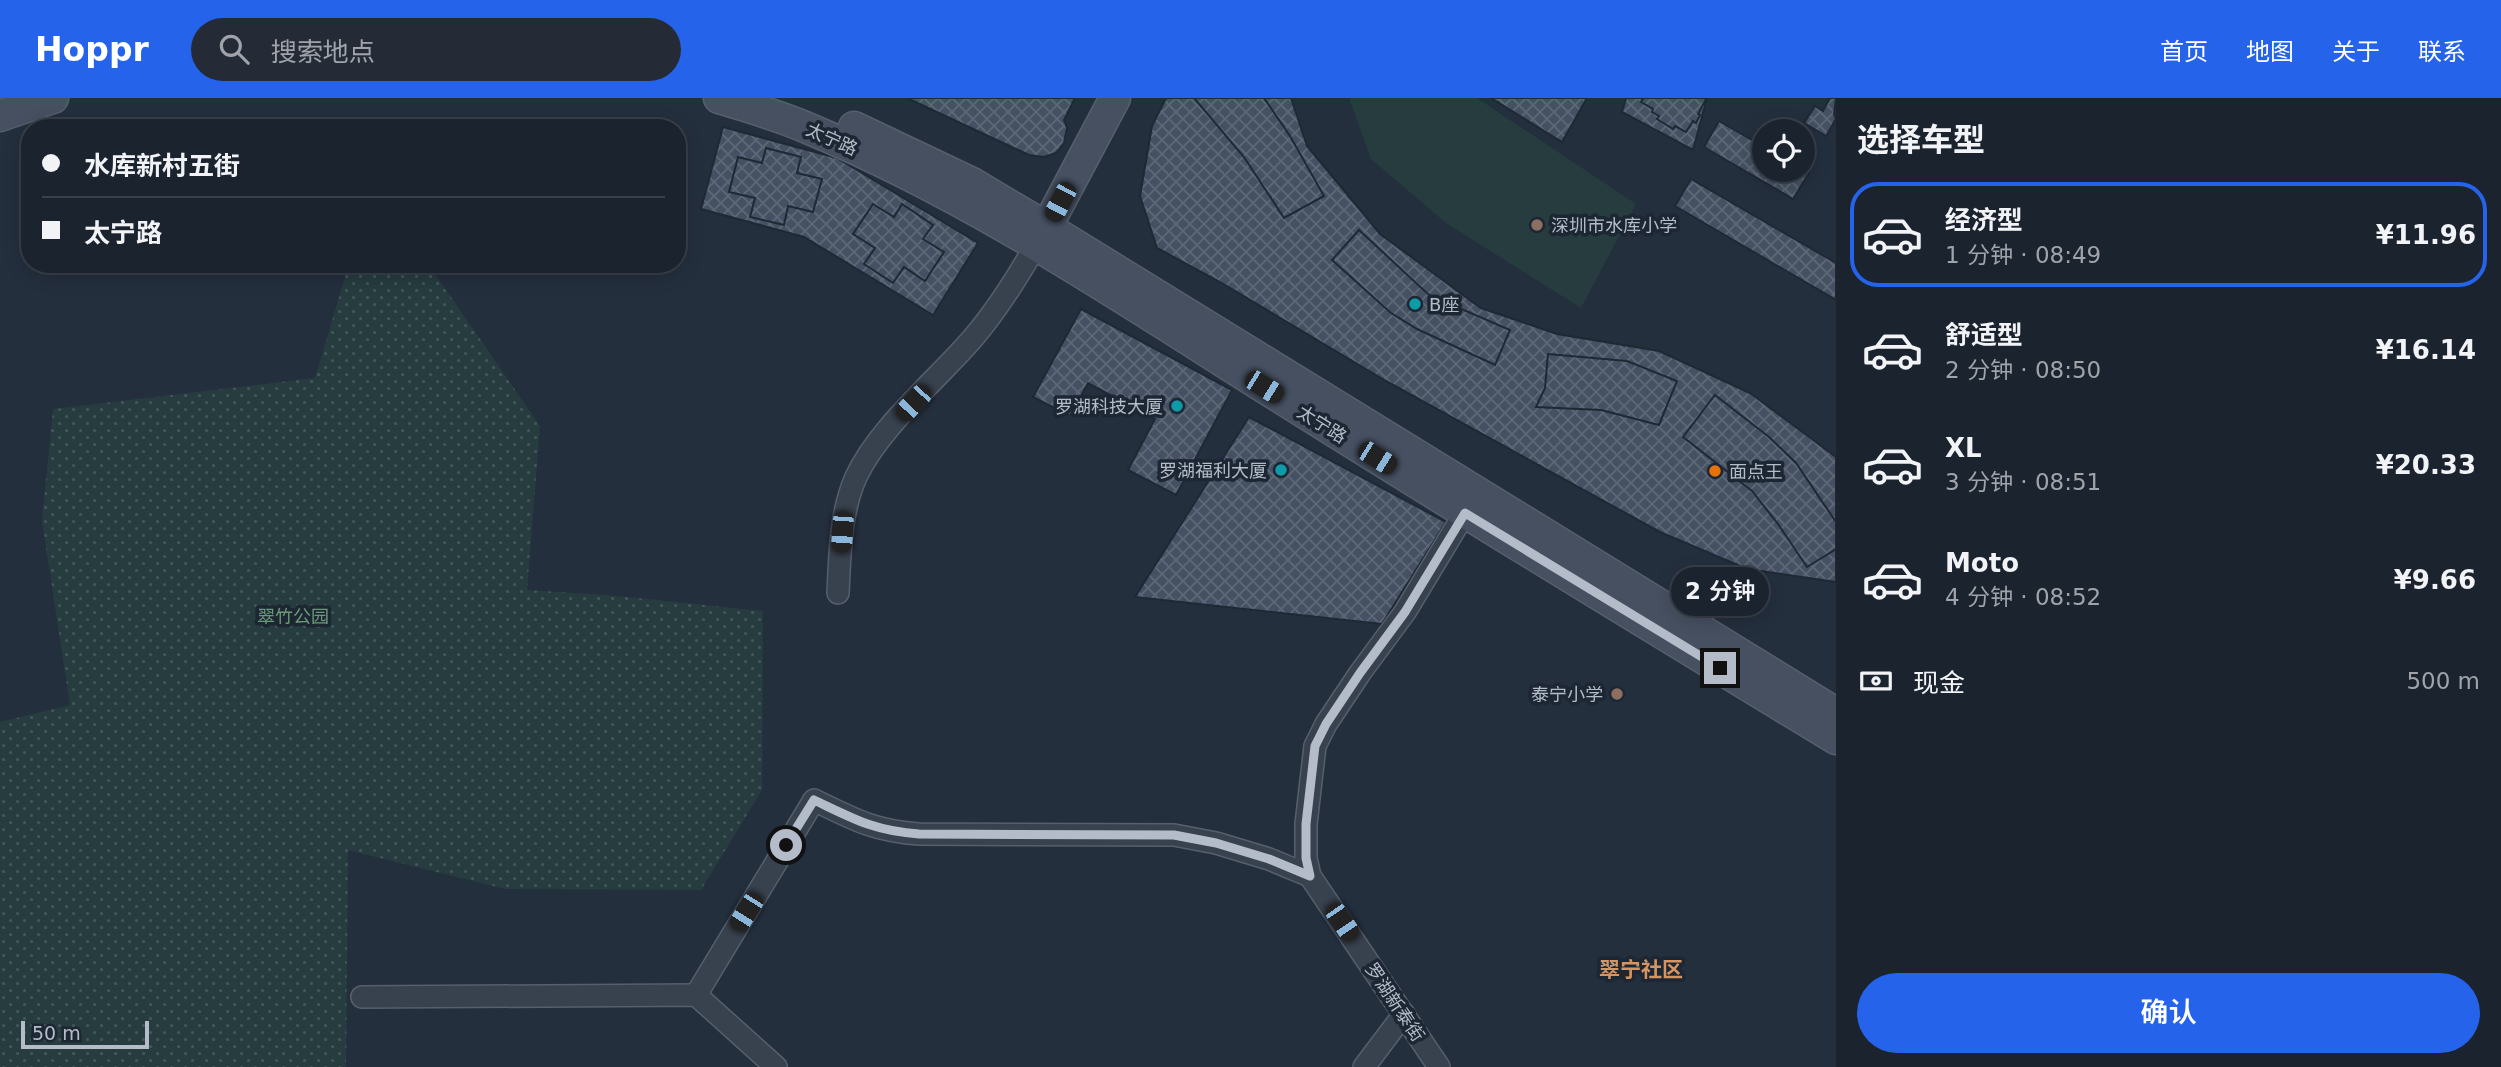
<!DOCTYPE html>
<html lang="zh">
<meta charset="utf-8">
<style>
:root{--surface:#1b232e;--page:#242b36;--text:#f1f3f6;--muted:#a0a4aa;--line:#39404a;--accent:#2563eb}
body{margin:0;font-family:"DejaVu Sans","Noto Sans SC",sans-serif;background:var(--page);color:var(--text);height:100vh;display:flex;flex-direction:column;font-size:26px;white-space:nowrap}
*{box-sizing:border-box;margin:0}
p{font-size:23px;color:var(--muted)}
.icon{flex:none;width:38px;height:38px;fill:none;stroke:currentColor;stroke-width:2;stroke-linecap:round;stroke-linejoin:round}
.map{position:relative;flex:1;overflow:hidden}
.panel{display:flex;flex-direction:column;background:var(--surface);width:665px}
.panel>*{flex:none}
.hud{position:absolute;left:21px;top:21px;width:665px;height:154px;border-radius:28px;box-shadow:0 4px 18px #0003,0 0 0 2px var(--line);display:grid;align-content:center;height:154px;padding:0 21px;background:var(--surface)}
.controls{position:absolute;left:1752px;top:21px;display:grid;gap:14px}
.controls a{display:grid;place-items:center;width:63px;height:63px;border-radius:50%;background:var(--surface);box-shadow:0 4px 18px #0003,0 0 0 2px var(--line);font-size:35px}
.scale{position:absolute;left:21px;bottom:18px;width:128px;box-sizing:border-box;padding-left:7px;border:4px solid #b4bcc9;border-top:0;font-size:19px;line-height:24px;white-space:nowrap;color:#b4bcc9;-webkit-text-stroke:5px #1d2633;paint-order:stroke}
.end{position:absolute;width:32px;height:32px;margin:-16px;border:9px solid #b4bcc9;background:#111;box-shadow:0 0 0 4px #111}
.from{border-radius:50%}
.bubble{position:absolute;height:49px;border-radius:24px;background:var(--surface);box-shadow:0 4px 18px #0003,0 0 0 2px var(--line);font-size:23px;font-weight:600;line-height:49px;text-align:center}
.car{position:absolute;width:21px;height:42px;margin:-21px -10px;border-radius:9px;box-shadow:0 0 5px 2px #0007;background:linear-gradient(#222 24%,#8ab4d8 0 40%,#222 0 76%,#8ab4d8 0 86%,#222 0)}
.hud b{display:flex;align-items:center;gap:24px;height:66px;font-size:26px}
.hud b+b{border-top:2px solid var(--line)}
.hud i{width:18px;height:18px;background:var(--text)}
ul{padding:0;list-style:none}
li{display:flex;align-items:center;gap:21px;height:105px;margin:0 14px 10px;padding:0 7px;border:4px solid transparent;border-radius:28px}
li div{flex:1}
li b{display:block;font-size:26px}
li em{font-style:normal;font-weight:600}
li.active{border-color:var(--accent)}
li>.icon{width:63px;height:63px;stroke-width:1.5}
h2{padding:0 21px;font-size:32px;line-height:84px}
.pay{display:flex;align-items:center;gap:18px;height:77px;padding:0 21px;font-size:26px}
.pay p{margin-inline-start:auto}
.action{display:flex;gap:14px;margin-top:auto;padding:14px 21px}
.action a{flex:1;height:80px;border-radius:42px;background:var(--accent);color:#fff;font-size:28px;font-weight:600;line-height:80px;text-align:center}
header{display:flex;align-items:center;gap:42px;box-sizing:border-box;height:98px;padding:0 35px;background:var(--accent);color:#fff}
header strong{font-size:33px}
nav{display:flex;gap:38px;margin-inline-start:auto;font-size:24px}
.search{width:490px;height:63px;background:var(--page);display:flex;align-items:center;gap:18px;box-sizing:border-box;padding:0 24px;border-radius:38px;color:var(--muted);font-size:26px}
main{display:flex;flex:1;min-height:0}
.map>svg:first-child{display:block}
.park{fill:url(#park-dots)}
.pitch{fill:#263c3f}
.building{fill:url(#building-cross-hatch);stroke:#1f2835;stroke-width:2}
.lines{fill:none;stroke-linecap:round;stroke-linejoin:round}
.street-casing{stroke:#565f6c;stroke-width:24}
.secondary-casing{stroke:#565f6c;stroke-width:33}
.street{stroke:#38414e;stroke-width:21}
.secondary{stroke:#465061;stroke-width:30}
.route{stroke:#b4bcc9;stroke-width:9}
.education-dot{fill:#8d6e63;stroke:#1d2633;stroke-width:2.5}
.culture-dot{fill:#0f9aa8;stroke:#1d2633;stroke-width:2.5}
.food-dot{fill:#e8710a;stroke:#1d2633;stroke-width:2.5}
.labels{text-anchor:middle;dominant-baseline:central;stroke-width:7;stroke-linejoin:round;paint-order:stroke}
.street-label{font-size:18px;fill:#b4bcc9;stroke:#1d2633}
.poi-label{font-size:18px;fill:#b4bcc9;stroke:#1d2633;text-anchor:start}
.park-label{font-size:18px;fill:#6b9a76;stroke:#1d2633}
.quarter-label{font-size:21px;font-weight:bold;fill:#d59563;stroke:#1d2633}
</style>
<header>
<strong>Hoppr</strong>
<div class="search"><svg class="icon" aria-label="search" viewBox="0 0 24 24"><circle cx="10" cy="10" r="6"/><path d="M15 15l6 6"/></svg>搜索地点</div>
<nav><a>首页</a><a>地图</a><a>关于</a><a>联系</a></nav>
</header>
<main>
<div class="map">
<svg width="1836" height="969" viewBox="0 0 1836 969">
<defs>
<pattern id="park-dots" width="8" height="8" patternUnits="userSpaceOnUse" patternTransform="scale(1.75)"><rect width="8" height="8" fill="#263c3f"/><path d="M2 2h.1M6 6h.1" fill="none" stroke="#435659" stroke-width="1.8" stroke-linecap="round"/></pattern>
<pattern id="building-cross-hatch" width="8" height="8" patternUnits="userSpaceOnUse" patternTransform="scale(1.75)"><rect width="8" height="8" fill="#455162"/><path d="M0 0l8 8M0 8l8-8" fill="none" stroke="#5d6877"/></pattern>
</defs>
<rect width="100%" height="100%" fill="#242f3e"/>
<!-- park -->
<path class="park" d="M 349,166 L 428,166 L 540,328 L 527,492 L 607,497 L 763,513 L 762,692 L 701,792 L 505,791 L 348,752 L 346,969 L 0,969 L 0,624 L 70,607 L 42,423 L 53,311 L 315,280 Z"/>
<!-- pitch -->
<path class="pitch" d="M 1349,0 L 1477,0 L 1636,106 L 1581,210 L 1446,125 L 1371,61 Z"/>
<!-- building -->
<g class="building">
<path d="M 907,0 L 1075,0 L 1064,22 L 1067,30 L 1064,45 L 1056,55 L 1044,59 L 1029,57 Z"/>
<path d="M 1166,0 L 1291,0 L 1307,48 L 1380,136 L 1481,210 L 1557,236 L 1659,253 L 1750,295 L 1836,359 L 1836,484 L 1747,471 L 1660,434 L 1386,283 L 1220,184 L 1157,150 L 1140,98 L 1152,28 Z"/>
<path d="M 1194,0 L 1264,0 L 1290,38 L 1324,98 L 1284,120 L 1244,59 Z"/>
<path d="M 1491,0 L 1587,0 L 1562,44 Z"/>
<path d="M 1626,0 L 1707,0 L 1693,52 L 1622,14 Z"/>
<path d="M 1641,0 L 1705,0 L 1706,1 L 1698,16 L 1700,17 L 1696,25 L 1693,23 L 1686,34 L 1675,28 L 1673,31 L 1657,21 L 1659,18 L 1652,14 L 1653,11 L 1641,4 L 1643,1 Z"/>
<path d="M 1830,0 L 1836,0 L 1834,16 L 1836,21 L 1826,38 L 1804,25 L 1815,8 L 1823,13 Z"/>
<path d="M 1719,23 L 1764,49 L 1764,72 L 1802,71 L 1809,75 L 1793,101 L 1704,49 Z"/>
<path d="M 723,29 L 837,60 L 978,145 L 933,217 L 804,139 L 701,111 Z"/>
<path d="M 766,50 L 801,59 L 797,75 L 822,81 L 813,114 L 788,108 L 784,127 L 750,119 L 755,100 L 729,94 L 738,59 L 762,65 Z"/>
<path d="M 1691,81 L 1836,165 L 1836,202 L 1675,108 Z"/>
<path d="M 873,106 L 894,119 L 902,106 L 933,127 L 923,141 L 944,154 L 925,183 L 904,169 L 893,185 L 864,166 L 875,150 L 853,136 Z"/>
<path d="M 1359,132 L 1429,197 L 1510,232 L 1495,267 L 1417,231 L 1391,215 L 1332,162 Z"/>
<path d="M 1081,211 L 1232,292 L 1176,397 L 1128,372 L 1155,321 L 1088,285 L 1070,318 L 1033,299 Z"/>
<path d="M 1548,256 L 1627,263 L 1677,283 L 1659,327 L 1601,312 L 1536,309 L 1545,290 Z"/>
<path d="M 1715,297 L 1769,339 L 1796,365 L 1836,424 L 1836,451 L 1807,469 L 1778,426 L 1752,393 L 1683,339 Z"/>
<path d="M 1249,319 L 1446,424 L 1382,526 L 1135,499 Z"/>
</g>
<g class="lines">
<!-- street casing -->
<g class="street-casing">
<g id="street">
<path d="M 838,495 C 840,456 840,415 856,379 C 879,329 937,282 973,240 C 998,211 1017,180 1036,147"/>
<path d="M 696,897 L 814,702 C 853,721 874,733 919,736 L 1174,737 L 1216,745 L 1269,761 L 1310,778"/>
<path d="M 362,899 L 696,897 L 776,969"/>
<path d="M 1364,969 L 1404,916"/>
<path d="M 1439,969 L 1310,778 L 1306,760 L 1306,726 L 1315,648 L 1326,626 L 1360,575 L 1405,514 L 1472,403"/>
</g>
</g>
<!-- secondary casing -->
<g class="secondary-casing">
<g id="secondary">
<path d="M 719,0 C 748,9 777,17 805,29 C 977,100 1132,207 1289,305 C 1470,419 1653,530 1836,641"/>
<path d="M 0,18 L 53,0"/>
<path d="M 854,29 L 972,85 L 1046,129 L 1836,615"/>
<path d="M 1037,147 L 1115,0"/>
</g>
</g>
<!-- street -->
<use href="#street" class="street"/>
<!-- secondary -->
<use href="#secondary" class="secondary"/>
</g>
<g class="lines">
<!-- route -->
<path class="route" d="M 786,747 L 814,702 C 854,721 874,733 919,736 L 1174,737 L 1216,745 L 1269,761 L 1310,778 L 1306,760 L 1306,726 L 1315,648 L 1326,626 L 1360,575 L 1405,514 L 1465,415 L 1720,570"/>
</g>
<!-- markers -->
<g class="education-dot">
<circle cx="1537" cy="127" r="7"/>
<circle cx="1617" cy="596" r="7"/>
</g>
<g class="culture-dot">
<circle cx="1415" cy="206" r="7"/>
<circle cx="1177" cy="308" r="7"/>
<circle cx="1281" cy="372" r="7"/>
</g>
<circle class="food-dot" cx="1715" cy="373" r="7"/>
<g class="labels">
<!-- street labels -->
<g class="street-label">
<text transform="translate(832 41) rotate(24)">太宁路</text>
<text transform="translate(1322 326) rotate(32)">太宁路</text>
<text transform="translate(1395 904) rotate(56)">罗湖新泰街</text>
</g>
<!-- poi labels -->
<g class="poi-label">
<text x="1551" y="127">深圳市水库小学</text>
<text x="1429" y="206">B座</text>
<text x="1163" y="308" text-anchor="end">罗湖科技大厦</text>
<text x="1267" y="372" text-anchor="end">罗湖福利大厦</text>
<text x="1729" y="373">面点王</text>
<text x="1603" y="596" text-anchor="end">泰宁小学</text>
</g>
<!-- park labels -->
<g class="park-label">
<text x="293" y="518">翠竹公园</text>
</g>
<!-- quarter labels -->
<g class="quarter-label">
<text x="1641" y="872">翠宁社区</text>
</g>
</g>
</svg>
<div class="controls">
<a><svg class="icon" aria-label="locate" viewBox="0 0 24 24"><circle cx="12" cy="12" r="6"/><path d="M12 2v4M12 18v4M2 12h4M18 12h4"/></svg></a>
</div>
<div class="scale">50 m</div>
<i class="end from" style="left:786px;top:747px"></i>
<i class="end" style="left:1720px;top:570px"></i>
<div class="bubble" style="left:1671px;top:469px;width:98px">2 分钟</div>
<i class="car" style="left:1060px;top:104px;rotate:208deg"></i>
<i class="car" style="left:1264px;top:289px;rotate:122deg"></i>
<i class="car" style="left:913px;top:305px;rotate:223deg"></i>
<i class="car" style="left:1377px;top:360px;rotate:122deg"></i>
<i class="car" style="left:842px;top:434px;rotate:184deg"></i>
<i class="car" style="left:746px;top:814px;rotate:212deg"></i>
<i class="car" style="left:1342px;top:824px;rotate:146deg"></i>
<div class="hud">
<b><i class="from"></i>水库新村五街</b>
<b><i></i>太宁路</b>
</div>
</div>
<section class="panel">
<h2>选择车型</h2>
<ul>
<li class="active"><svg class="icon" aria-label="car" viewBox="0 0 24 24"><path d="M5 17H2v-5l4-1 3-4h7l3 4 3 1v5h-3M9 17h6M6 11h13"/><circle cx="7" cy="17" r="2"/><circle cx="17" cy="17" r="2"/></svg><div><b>经济型</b><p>1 分钟 · 08:49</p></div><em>¥11.96</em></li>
<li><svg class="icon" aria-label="car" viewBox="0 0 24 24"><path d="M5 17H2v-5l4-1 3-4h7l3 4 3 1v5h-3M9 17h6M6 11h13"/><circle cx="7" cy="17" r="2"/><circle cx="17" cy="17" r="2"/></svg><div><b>舒适型</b><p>2 分钟 · 08:50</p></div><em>¥16.14</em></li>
<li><svg class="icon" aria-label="car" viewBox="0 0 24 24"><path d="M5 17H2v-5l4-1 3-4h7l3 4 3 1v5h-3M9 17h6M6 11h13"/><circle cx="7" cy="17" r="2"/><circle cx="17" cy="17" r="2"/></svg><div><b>XL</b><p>3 分钟 · 08:51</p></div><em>¥20.33</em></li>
<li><svg class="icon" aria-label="car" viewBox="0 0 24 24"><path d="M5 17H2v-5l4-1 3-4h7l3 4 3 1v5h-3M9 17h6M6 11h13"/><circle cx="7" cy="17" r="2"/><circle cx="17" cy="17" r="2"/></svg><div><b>Moto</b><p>4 分钟 · 08:52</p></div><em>¥9.66</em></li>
</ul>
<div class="pay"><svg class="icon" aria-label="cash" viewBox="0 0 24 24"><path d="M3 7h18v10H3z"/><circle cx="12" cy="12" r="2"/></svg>现金<p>500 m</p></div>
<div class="action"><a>确认</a></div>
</section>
</main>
